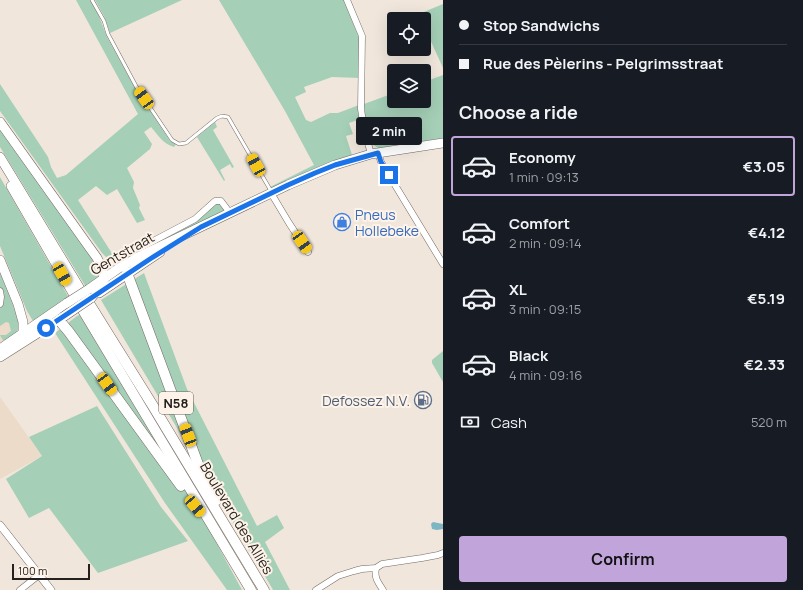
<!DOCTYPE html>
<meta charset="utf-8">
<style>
:root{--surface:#171b24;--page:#242831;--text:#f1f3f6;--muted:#9ea1a6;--line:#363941;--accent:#c0a4da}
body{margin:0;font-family:Manrope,sans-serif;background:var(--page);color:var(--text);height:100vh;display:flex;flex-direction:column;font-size:15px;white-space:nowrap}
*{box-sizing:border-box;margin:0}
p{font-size:13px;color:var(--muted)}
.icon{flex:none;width:22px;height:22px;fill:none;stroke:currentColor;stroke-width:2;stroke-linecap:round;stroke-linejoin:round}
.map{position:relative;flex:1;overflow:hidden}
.sheet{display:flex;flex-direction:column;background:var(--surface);width:360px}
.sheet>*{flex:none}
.banner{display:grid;align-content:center;height:88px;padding:0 16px;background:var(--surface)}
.tools{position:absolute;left:387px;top:12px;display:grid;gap:8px}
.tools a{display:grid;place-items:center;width:44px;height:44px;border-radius:4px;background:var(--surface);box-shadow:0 4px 16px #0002;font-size:20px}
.scale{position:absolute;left:12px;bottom:10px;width:78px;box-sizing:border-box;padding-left:4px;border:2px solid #25211e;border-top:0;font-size:11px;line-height:14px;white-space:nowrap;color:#25211e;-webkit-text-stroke:3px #fef3e9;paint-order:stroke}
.end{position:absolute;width:18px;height:18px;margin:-9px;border:5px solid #1a73e8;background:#fff;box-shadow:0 0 0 2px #fff}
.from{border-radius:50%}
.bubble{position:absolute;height:28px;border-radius:4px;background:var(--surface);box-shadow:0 4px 16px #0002;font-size:13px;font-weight:700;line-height:28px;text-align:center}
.car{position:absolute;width:12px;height:24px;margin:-12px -6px;border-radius:5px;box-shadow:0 0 3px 1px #0007;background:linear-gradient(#f5c518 24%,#345 0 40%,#f5c518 0 76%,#345 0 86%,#f5c518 0)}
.banner b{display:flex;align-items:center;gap:14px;height:38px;font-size:15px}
.banner b+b{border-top:1px solid var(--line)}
.banner i{width:10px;height:10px;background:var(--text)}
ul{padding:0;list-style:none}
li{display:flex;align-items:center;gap:12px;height:60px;margin:0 8px 6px;padding:0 8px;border:2px solid transparent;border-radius:4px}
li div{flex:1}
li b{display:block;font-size:15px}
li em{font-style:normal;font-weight:700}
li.on{border-color:var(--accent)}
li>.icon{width:36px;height:36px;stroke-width:1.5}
h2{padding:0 16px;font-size:18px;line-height:48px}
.pay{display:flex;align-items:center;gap:10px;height:44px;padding:0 16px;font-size:15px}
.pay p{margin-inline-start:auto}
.primary-button{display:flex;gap:8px;margin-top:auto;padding:8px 16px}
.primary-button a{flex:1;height:46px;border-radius:4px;background:var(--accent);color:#111;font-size:16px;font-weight:700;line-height:46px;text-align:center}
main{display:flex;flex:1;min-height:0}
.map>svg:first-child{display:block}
.industrial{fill:#ecdbc9}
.green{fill:#a5cfb7}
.water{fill:#7db5c4}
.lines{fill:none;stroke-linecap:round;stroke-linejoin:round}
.service-casing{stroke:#736961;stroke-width:4}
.minor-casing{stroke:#736961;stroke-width:7}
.tertiary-casing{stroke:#736961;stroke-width:8}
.primary-casing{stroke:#736961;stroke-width:10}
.trunk-casing{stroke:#736961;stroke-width:11}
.service{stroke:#fff;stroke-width:3}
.minor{stroke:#fff;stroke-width:6}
.tertiary{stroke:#fff;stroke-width:7}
.primary{stroke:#fff;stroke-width:9}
.trunk{stroke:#fff;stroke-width:10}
.primary-bridge-casing{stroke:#736961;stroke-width:10;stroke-linecap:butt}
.primary-bridge{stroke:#fff;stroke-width:9}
.route{stroke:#1a73e8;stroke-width:5}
.labels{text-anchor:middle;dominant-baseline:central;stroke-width:4;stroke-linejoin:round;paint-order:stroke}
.shield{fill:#fef3e9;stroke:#66605b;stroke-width:1}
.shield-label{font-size:13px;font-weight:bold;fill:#25211e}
.shop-label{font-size:14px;fill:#366cbe;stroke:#fef3e9;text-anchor:start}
.street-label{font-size:14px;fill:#25211e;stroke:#fef3e9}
.service-label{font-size:14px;fill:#4e5e75;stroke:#fef3e9;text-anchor:end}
</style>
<main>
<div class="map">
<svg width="443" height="590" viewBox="0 0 443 590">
<rect width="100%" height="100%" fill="#f0e6dc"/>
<!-- industrial -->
<g class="industrial">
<path d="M 2,307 L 21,350 L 0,362 L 0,308 Z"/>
<path d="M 0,397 L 42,456 L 0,479 Z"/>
</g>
<!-- green -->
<g class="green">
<path d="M 76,0 L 90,0 L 97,11 L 107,37 L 134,86 L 170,141 L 176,144 L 174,147 C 163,144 158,135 151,127 L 144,132 L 152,144 L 150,149 L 127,168 L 134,182 L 133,188 L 140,205 L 139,208 L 145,220 L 137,223 L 117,189 L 107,195 L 96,186 L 78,200 L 113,255 L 122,256 L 124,253 L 124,249 L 127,248 L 131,251 L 132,256 C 119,263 112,264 102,253 L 0,111 L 0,84 L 48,157 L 51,167 L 57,178 L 66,175 L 138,114 Z"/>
<path d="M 95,0 L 182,0 L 110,33 L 104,16 Z"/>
<path d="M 219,0 L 344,0 L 359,38 L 360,78 L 332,77 L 304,87 L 306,92 L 295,97 L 306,120 L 311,122 L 330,113 L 338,113 L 359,105 L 361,119 L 349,123 L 353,134 L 346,136 L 352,155 L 326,164 L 271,188 L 270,187 L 314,165 L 285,111 Z"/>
<path d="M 443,4 L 443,68 L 424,26 L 424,19 L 421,19 L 419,14 Z"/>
<path d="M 443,75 L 443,138 L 378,148 L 372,144 L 367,131 L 364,104 L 394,93 L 394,101 L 424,101 L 424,82 Z"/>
<path d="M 215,122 L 217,127 L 213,130 L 234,167 L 232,168 L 230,164 L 220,170 L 225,180 L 224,181 L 197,137 Z"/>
<path d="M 0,129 L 96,261 L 102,273 L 100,278 L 86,287 L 0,147 Z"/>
<path d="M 0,177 L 69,298 L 33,321 L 27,311 L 0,246 Z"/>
<path d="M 219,202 L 224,206 L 225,211 L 136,255 L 134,252 L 187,225 L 212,204 Z"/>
<path d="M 0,273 L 18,318 L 19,324 L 17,333 L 5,341 L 2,339 L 0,335 L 6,335 L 11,331 L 9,323 L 6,322 L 0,326 L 0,309 L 3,300 L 0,288 Z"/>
<path d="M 144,273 L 187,389 L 257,526 L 277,515 L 284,528 L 265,542 L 290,590 L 273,590 L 272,588 L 101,300 Z"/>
<path d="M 84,313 L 145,412 L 242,590 L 227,590 L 165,503 L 55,333 L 77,316 Z"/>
<path d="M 443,351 L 443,382 L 432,363 L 432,360 Z"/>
<path d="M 97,406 L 161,507 L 188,541 L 98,573 L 49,508 L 29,518 L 6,479 L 42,456 L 29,437 Z"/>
</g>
<!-- water -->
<path class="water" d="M 433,522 L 443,524 L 443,529 L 437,530 L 432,529 L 431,524 Z"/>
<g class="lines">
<!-- service casing -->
<g class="service-casing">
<path id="service" d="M 92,0 L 104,21 L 108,34 L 137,88 L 172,140 L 179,144 L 186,143 L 217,118 L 222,116 L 228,117 L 271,191"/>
</g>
<!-- minor casing -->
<g class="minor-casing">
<g id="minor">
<path d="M 347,0 L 362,36 L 361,109 L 364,129 L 371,154"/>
<path d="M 378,153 L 381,162 L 443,264"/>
<path d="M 271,193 L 289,223 L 308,252"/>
<path d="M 140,248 L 195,219 L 215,201 L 221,201 L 230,213"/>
<path d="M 0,291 L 1,297 L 0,304"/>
<path d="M 376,568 C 374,578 378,582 383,590"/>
<path d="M 20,590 L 39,575"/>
<path d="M 316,590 L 338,576 L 354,571 L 362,569 L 376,568 L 382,564 L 422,558 L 438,555 L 443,553"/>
</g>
</g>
<!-- tertiary casing -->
<g class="tertiary-casing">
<path id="tertiary" d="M 0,525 L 51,590"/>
</g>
<!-- primary casing -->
<g class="primary-casing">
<g id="primary">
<path d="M 0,122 L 97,258 C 108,279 106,281 91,298"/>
<path d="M 0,157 L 85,297"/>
<path d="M 11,186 L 78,302"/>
<path d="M 0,260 L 18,304 L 23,322 L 23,330 L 25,332"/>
<path d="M 89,289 L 119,268 L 140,256 L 288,185 L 335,165 L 371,154 L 443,143"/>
<path d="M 99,293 L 160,252"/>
<path d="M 0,349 L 67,303"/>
<path d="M 0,357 L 63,317"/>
</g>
</g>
<!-- trunk casing -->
<g class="trunk-casing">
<g id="trunk">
<path d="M 127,273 L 198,464 L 217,500"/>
<path d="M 85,297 L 153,406 L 264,590"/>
<path d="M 78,302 L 251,590"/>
<path d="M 59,320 L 69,332 L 181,486"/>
</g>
</g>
<!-- service -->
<use href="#service" class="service"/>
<!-- minor -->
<use href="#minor" class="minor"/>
<!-- tertiary -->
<use href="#tertiary" class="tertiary"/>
<!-- primary -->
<use href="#primary" class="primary"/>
<!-- trunk -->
<use href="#trunk" class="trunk"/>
<!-- primary-bridge casing -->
<g class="primary-bridge-casing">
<g id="primary-bridge">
<path d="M 67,303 L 89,289"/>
<path d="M 63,317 L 91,298"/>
</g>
</g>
<!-- primary-bridge -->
<use href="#primary-bridge" class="primary-bridge"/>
</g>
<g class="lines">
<!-- route -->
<path class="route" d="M 46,328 L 150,259 L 201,227 L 288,185 L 315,173 L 335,165 L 378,153 L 381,162 L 389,175"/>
</g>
<!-- icons -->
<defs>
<g id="shop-ring" transform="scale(0.9)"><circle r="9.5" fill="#fef3e9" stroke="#3f7fe0" stroke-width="1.5"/><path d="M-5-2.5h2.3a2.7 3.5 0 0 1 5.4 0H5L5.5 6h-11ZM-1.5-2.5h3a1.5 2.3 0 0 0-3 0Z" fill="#3f7fe0"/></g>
<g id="fuel-ring" transform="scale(0.9)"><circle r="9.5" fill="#fef3e9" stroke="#5c6f8a" stroke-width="1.5"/><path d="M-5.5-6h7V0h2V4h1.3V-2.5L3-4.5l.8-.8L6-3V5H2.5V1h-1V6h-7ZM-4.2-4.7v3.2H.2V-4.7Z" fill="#5c6f8a"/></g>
</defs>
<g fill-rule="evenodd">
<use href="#shop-ring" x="342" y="222"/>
<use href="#fuel-ring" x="423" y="400"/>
</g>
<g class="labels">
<!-- shield labels -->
<rect class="shield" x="159" y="392" width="34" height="22" rx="3"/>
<g class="shield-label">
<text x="176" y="403">N58</text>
</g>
<!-- shop labels -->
<g class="shop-label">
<text x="355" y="214">Pneus<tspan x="355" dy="16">Hollebeke</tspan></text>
</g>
<!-- street labels -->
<g class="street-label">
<text transform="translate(122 253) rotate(-30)">Gentstraat</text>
<text transform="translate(237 518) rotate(59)">Boulevard des Alliés</text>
</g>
<!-- service labels -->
<g class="service-label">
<text x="410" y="400">Defossez N.V.</text>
</g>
</g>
</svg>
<div class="tools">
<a><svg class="icon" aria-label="locate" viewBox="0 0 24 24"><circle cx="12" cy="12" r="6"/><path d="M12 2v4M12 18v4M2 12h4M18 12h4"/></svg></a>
<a><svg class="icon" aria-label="layers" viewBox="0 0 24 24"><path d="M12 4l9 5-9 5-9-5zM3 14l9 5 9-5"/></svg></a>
</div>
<div class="scale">100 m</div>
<i class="end from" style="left:46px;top:328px"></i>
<i class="end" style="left:389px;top:175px"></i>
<div class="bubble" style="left:356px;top:117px;width:66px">2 min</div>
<i class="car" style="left:144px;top:98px;rotate:325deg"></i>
<i class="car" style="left:256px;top:165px;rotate:331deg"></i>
<i class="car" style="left:302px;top:242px;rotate:146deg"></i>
<i class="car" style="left:62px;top:274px;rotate:150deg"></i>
<i class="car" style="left:107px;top:384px;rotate:144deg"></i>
<i class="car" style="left:188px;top:435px;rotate:339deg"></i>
<i class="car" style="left:195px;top:506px;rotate:140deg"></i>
</div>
<section class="sheet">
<div class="banner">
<b><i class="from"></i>Stop Sandwichs</b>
<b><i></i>Rue des Pèlerins - Pelgrimsstraat</b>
</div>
<h2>Choose a ride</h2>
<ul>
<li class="on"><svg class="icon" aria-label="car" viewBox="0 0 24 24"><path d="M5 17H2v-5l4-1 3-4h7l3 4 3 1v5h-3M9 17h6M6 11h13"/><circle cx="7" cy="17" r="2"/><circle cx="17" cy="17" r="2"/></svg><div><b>Economy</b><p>1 min · 09:13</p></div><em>€3.05</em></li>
<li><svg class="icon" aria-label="car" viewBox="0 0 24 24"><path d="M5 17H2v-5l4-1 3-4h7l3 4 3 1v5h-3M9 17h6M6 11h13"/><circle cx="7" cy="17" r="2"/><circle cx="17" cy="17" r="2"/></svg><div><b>Comfort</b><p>2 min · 09:14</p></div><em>€4.12</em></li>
<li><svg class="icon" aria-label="car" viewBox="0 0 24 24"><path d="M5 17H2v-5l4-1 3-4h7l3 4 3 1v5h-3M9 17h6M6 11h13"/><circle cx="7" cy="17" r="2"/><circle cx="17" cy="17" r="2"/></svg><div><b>XL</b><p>3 min · 09:15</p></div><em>€5.19</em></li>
<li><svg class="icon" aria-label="car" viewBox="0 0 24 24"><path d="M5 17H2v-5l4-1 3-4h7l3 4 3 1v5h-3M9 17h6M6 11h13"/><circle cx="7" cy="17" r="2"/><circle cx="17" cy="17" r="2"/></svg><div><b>Black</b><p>4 min · 09:16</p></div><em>€2.33</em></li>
</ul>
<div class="pay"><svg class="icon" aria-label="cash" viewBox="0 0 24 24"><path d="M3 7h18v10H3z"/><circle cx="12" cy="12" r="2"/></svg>Cash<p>520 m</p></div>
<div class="primary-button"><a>Confirm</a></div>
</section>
</main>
